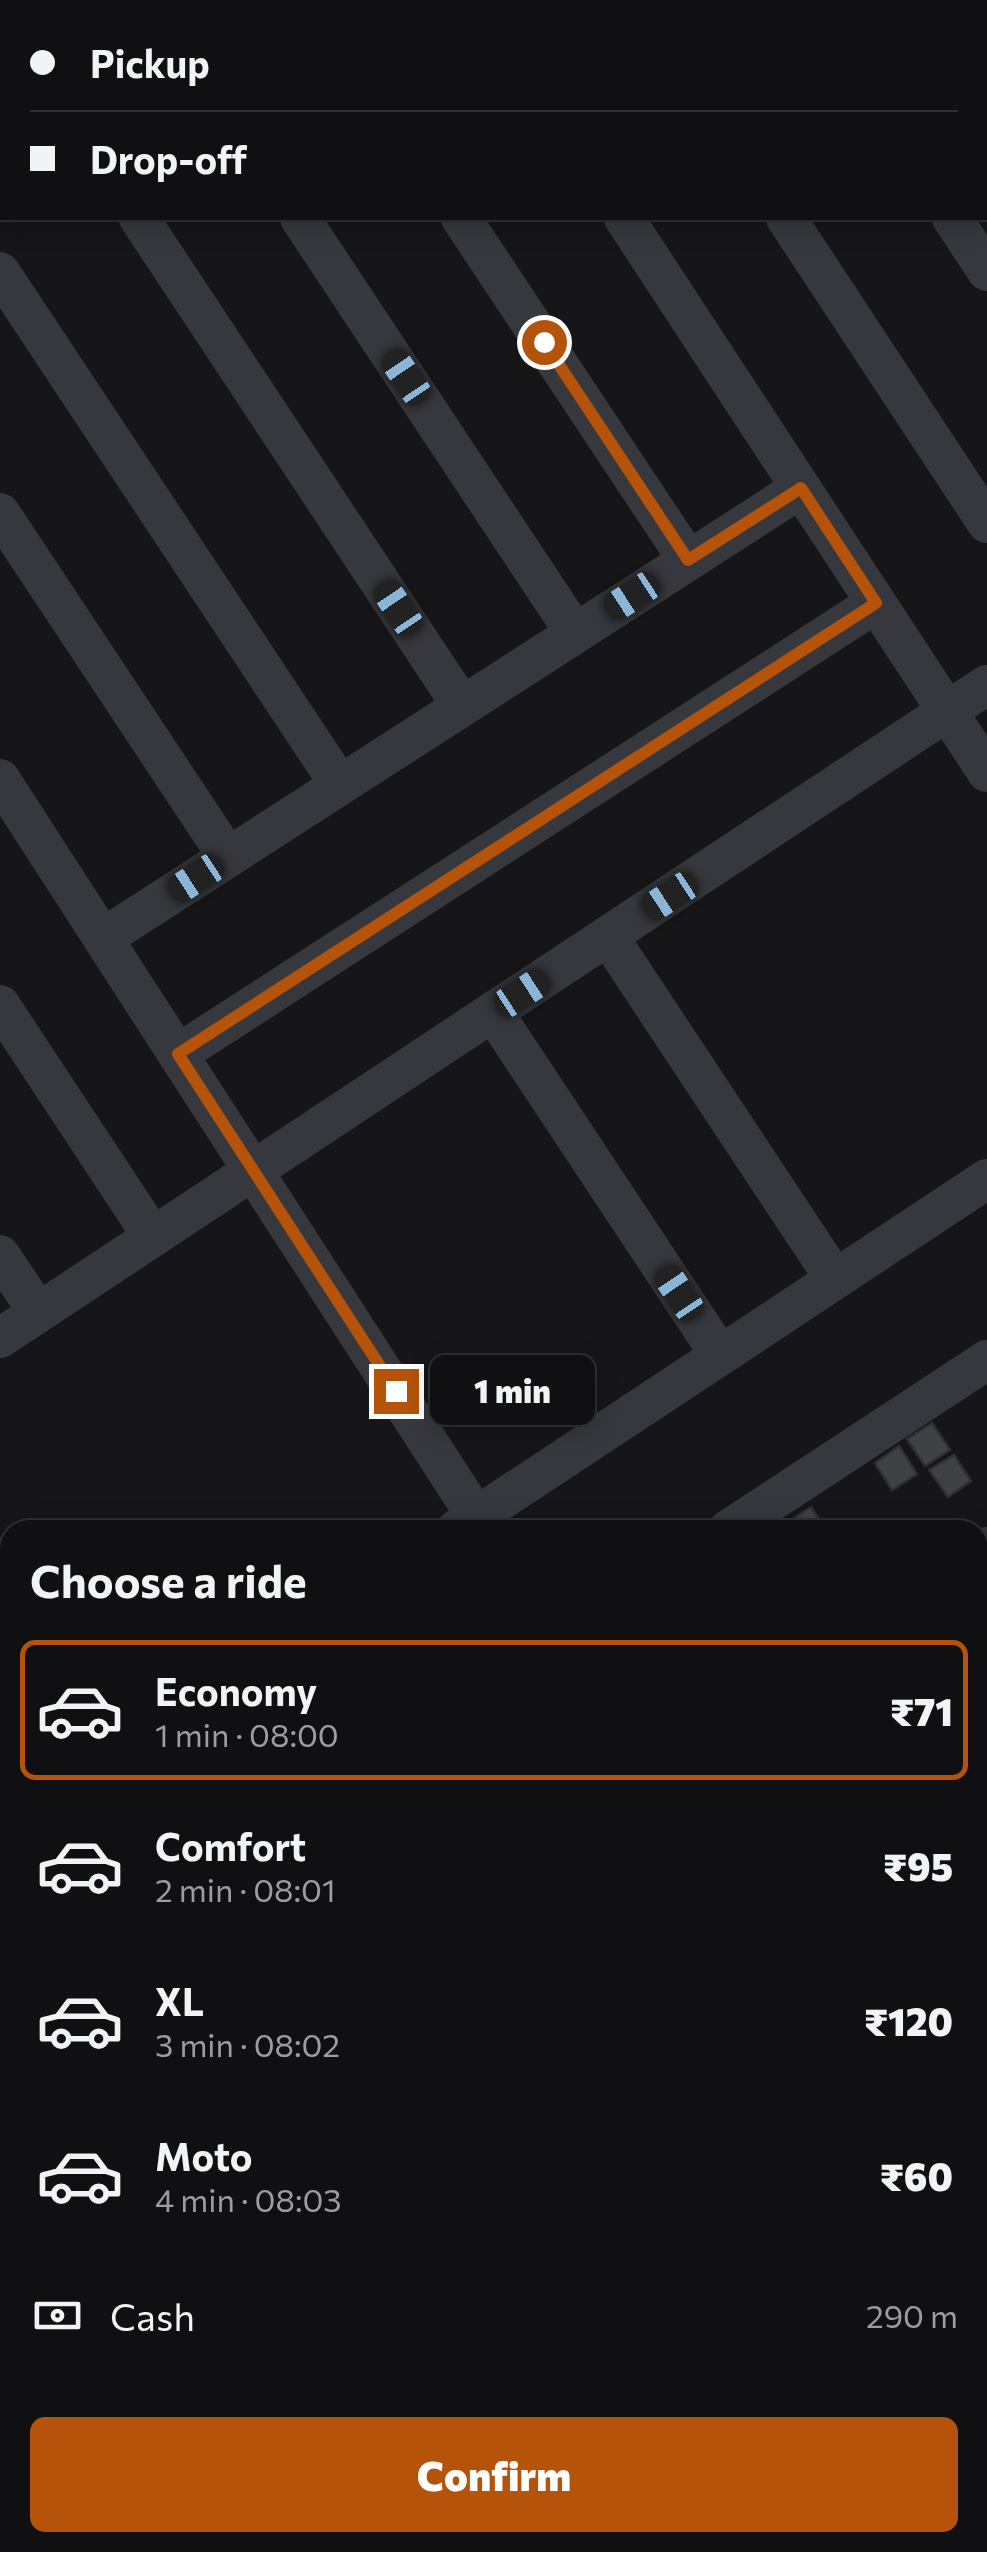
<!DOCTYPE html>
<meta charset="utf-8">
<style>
:root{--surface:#101012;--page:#1e1e20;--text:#f1f3f6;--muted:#9c9d9f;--line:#303032;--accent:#b45309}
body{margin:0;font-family:Commissioner,sans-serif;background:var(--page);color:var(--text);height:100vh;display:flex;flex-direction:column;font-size:38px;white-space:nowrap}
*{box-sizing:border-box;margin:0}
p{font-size:32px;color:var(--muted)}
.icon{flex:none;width:55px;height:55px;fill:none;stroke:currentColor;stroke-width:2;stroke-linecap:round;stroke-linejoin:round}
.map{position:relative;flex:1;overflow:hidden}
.sheet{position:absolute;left:0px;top:1520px;width:988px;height:1032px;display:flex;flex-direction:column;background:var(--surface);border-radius:30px 30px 0 0;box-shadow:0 5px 25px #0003,0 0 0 2px var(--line)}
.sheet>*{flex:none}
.banner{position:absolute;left:0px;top:0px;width:988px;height:220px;box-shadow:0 5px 25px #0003,0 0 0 2px var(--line);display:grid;align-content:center;height:220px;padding:0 30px;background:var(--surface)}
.end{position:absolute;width:45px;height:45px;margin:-22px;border:12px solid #b45309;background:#fff;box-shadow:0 0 0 5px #fff}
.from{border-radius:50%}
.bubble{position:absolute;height:70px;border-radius:15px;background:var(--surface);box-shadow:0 5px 25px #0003,0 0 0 2px var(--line);font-size:32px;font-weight:800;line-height:70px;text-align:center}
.car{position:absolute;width:30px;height:60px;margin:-30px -15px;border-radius:12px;box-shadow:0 0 8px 2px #0007;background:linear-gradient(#222 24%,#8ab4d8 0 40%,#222 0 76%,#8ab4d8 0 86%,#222 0)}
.banner b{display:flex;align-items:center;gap:35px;height:95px;font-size:38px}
.banner b+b{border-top:2px solid var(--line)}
.banner i{width:25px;height:25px;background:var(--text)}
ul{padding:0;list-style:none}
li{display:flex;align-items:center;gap:30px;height:140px;margin:0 20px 15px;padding:0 10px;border:5px solid transparent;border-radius:15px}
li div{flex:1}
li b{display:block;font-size:38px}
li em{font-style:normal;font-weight:800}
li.selected{border-color:var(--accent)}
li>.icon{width:90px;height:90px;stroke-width:1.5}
h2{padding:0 30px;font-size:45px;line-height:120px}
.pay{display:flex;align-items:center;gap:25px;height:110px;padding:0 30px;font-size:38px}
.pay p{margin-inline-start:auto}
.action{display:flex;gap:20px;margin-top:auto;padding:20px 30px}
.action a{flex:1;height:115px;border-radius:15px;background:var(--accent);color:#fff;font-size:40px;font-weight:800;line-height:115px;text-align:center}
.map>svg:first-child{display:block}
.building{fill:#404145;stroke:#303034;stroke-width:2.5}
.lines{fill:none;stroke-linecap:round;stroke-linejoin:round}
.street{stroke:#37383d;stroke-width:40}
.route{stroke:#b45309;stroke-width:12}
</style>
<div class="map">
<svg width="987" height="2552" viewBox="0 0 987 2552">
<rect width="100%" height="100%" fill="#161618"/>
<!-- building -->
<g class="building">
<path d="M 932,1423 L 950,1450 L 925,1466 L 907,1439 Z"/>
<path d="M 899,1446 L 917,1474 L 892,1490 L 875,1463 Z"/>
<path d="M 954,1455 L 971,1481 L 948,1497 L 929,1470 Z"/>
<path d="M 811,1507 L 826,1530 L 792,1530 L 787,1523 Z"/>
<path d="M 987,1683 L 987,1712 L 978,1697 L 978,1689 Z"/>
<path d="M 978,1707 L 987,1722 L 978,1729 Z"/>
<path d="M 987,1803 L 987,1841 L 985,1843 L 978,1831 L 978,1809 Z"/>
<path d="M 983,1854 L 987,1890 L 978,1896 L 978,1857 Z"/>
<path d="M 978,1983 L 987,1998 L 987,2009 L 978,2015 Z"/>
<path d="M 987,2016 L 987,2043 L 978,2028 L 978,2022 Z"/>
<path d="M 987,2135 L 987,2173 L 984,2176 L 978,2166 L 978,2141 Z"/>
</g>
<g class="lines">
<!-- street -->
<g class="street">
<path d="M 156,0 L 158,2"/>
<path d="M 317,0 L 319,2"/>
<path d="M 482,0 L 483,2"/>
<path d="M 643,0 L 645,2"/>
<path d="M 809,0 L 810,2"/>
<path d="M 21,2 L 25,0"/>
<path d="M 521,2 L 525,0"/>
<path d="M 985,21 L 987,24"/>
<path d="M 139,218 L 462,706"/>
<path d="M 300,218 L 575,633"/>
<path d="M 461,218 L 688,560"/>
<path d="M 624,218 L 987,772"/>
<path d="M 786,218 L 987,523"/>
<path d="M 952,218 L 987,271"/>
<path d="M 0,272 L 340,785"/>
<path d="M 0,513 L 228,857"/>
<path d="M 0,779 L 485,1530"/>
<path d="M 608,936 L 835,1279"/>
<path d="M 103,938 L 801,488"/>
<path d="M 0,1005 L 153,1237"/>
<path d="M 493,1012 L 720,1355"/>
<path d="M 178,1054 L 876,603"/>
<path d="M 0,1255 L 38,1312"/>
<path d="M 0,1338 L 987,685"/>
<path d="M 456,1530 L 987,1179"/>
<path d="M 728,1530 L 987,1360"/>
<path d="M 978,1554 L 987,1547"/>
<path d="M 978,1752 L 987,1746"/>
<path d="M 0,1832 L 10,1825"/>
<path d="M 978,1910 L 987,1903"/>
<path d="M 0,2008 L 10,2001"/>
<path d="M 978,2088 L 987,2082"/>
<path d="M 0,2194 L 10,2188"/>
<path d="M 0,2260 L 10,2275"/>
<path d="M 978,2286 L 987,2280"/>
<path d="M 978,2456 L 987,2470"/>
<path d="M 185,2542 L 191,2552"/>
<path d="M 573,2552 L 587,2542"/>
</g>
</g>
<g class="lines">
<!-- route -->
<path class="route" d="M 396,1391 L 178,1054 L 876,603 L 801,488 L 688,560 L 544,342"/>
</g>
</svg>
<i class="end from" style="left:544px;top:342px"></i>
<i class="end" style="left:396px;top:1391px"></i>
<div class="bubble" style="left:430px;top:1355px;width:165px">1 min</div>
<i class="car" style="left:406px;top:377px;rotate:326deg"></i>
<i class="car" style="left:632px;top:596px;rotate:237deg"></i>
<i class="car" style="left:398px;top:608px;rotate:326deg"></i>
<i class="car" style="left:196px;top:878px;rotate:237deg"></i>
<i class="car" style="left:670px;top:896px;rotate:237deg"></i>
<i class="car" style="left:522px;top:993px;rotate:57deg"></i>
<i class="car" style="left:679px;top:1293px;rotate:326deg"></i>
<div class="banner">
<b><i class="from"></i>Pickup</b>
<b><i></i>Drop-off</b>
</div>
<section class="sheet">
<h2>Choose a ride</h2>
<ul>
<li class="selected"><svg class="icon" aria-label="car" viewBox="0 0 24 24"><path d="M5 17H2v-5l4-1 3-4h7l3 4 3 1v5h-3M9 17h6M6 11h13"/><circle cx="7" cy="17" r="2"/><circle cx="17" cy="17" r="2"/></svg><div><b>Economy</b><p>1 min · 08:00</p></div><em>₹71</em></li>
<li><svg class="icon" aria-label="car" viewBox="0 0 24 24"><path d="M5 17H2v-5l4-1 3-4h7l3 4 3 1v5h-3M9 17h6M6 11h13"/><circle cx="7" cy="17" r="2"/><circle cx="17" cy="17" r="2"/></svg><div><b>Comfort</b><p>2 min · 08:01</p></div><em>₹95</em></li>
<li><svg class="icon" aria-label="car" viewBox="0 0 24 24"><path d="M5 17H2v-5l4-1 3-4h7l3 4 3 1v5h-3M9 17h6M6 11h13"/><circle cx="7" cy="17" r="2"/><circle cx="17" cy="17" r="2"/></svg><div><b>XL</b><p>3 min · 08:02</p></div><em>₹120</em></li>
<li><svg class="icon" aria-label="car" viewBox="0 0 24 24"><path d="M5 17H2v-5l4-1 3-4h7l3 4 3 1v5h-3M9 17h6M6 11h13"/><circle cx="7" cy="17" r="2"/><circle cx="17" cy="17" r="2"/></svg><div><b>Moto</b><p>4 min · 08:03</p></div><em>₹60</em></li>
</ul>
<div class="pay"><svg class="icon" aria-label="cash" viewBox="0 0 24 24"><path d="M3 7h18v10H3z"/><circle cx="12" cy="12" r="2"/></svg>Cash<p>290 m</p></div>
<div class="action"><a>Confirm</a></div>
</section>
</div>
